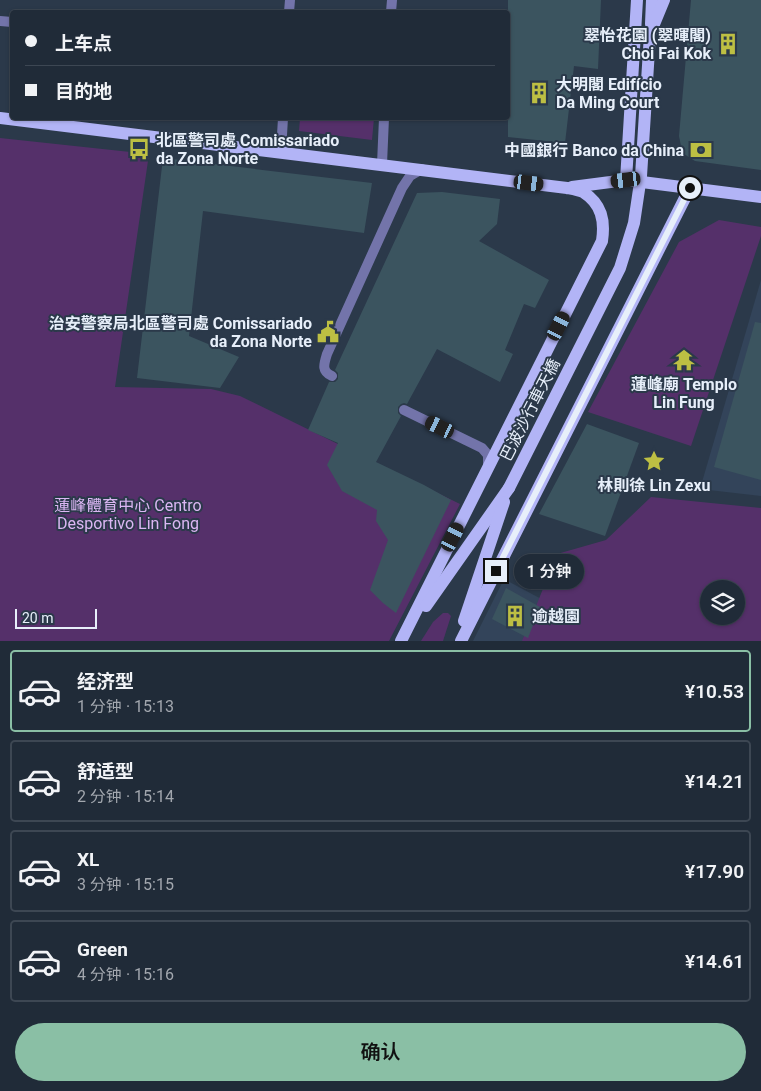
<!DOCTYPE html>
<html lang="zh">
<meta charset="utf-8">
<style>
:root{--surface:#202b38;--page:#2d3743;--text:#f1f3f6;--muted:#a2a7ae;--line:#3d4753;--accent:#8abfa5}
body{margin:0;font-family:Roboto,"Noto Sans SC",sans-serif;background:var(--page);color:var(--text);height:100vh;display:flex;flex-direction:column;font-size:19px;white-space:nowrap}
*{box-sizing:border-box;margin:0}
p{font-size:16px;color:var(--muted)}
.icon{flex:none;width:28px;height:28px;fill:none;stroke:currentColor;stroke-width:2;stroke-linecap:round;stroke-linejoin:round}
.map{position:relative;height:641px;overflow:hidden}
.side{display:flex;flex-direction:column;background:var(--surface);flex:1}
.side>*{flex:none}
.hud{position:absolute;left:10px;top:10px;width:500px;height:110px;border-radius:5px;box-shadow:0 1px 4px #0004,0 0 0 1px var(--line);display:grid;align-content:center;height:110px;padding:0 15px;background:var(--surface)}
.fabs{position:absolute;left:700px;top:580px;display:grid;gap:10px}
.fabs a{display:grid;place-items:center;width:45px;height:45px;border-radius:50%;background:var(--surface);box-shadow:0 1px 4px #0004,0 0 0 1px var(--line);font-size:25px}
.scale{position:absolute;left:15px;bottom:12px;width:82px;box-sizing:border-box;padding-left:5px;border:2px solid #e7effa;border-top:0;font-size:14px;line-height:18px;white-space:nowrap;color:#e7effa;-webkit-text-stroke:4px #2b394a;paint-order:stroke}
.end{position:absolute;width:22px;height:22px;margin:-11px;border:6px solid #e7effa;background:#111;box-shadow:0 0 0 2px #111}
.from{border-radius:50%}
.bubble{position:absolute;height:35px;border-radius:18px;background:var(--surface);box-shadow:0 1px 4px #0004,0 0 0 1px var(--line);font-size:16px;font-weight:600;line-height:35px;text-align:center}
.car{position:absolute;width:15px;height:30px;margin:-15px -8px;border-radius:6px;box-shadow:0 0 4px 1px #0007;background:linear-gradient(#222 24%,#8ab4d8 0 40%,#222 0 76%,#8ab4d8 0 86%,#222 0)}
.hud b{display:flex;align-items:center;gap:18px;height:48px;font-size:19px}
.hud b+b{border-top:1px solid var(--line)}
.hud i{width:12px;height:12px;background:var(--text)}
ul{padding:9px 0 0;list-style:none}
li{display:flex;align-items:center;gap:15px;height:82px;margin:0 10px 8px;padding:0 5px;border:2px solid var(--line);border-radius:5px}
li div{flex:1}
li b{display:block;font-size:19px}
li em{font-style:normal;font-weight:600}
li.active{border-color:var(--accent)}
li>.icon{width:45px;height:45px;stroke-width:1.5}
.action{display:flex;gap:10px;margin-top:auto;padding:10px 15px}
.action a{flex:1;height:58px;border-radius:30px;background:var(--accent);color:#111;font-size:20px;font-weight:600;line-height:58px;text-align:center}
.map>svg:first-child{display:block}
.built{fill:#33445a}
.green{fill:#55306a;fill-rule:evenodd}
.building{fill:#3b545f}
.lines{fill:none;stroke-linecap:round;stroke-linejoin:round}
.lane{stroke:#7374aa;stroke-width:10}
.street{stroke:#7374aa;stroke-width:10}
.primary{stroke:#b2b4f6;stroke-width:12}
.primary-bridge{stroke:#b2b4f6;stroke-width:12}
.route{stroke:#e7effa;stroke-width:6}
.labels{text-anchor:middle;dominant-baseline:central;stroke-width:4;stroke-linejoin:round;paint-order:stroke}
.poi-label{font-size:16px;font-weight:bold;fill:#e7effa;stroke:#2b394a;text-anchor:end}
.street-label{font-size:16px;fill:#e7effa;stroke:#2b394a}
.park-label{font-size:16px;fill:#dbb6f3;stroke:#2b394a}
</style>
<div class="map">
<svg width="761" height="641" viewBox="0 0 761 641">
<rect width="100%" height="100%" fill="#2b394a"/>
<!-- built -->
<g class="built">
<path d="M 761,280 L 761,496 L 700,489 Z"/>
<path d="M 504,579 L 547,602 L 531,641 L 473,641 Z"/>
</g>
<!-- green -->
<g class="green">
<path d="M 300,118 L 374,118 L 372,140 L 299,131 Z"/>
<path d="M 0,138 L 149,154 L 115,387 L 211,389 L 240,396 L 460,504 L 389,641 L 0,641 Z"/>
<path d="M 719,220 L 761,227 L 761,236 L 691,446 L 588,412 L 679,242 Z"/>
<path d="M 651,497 L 761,508 L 761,641 L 522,641 L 557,554 L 606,540 ZM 709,589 L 736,589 L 736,616 L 709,616 Z"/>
<path d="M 443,613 L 448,613 L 451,616 L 443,641 L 421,641 L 433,622 Z"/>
</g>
<!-- building -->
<g class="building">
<path d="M 508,0 L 601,0 L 598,69 L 574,66 L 565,143 L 508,137 Z"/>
<path d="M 691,0 L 761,0 L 761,170 L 695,161 L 684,154 L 681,146 L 679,136 Z"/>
<path d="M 163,158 L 372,183 L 364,233 L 203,211 L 189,336 L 239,357 L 220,388 L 137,378 Z"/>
<path d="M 442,192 L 500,199 L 497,224 L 479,241 L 549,280 L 535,308 L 524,304 L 505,350 L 513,354 L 500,382 L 437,349 L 407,404 L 404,403 L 401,404 L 398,407 L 398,413 L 401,416 L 376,462 L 424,485 L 451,500 L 396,613 L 383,603 L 370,590 L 388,540 L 376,521 L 377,510 L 342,491 L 327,465 L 338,443 L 308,430 L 329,382 L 335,382 L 338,379 L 338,373 L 335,370 L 417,193 Z"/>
<path d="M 755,322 L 761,323 L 761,480 L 714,467 Z"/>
<path d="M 587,424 L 639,443 L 605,536 L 539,514 Z"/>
<path d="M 506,588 L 540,607 L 528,638 L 492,619 Z"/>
</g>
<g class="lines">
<!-- lane -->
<g class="lane">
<path d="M 332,376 C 321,371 324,364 327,354 L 402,188 L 410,176 L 422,169"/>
<path d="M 404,410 L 482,448 L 488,455 L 488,467"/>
</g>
<!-- street -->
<g class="street">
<path d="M 289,12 L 290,0"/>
<path d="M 391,12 L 392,0"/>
<path d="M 0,21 L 12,22"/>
<path d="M 281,152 L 283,118"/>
<path d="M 382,164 L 384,118"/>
</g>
<!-- primary -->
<g class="primary">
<path d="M 651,24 L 652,0"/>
<path d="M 650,34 L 664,0"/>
<path d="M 0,118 L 567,188 C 572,189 578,190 583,192 C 602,204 605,221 602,241 L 401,641"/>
<path d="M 626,180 L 637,0"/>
<path d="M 572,187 L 626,180 L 761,197"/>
<path d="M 426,606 L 509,488"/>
<path d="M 464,621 L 504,502"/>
<path d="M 461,641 L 690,188"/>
</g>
<!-- primary-bridge -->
<path class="primary-bridge" d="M 509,488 L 620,268 L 634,223 L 641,176 L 650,34"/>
</g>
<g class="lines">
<!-- route -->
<path class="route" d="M 496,571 L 690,188"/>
</g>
<!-- icons -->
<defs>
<g id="building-bare" transform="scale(1.725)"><path d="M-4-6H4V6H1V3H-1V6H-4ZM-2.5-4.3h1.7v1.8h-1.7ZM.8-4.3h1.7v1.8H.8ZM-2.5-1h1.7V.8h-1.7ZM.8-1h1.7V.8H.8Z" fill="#bdbf43" stroke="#2b394a" stroke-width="2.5" paint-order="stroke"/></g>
<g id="bus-bare" transform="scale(1.725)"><path d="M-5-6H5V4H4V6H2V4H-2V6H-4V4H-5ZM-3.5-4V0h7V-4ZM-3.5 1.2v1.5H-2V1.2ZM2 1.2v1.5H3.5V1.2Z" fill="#bdbf43" stroke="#2b394a" stroke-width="2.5" paint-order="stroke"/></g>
<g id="bank-bare" transform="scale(1.725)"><path d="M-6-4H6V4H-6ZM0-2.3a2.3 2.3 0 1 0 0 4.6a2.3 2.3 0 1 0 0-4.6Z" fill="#bdbf43" stroke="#2b394a" stroke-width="2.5" paint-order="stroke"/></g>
<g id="civic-bare" transform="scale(1.725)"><path d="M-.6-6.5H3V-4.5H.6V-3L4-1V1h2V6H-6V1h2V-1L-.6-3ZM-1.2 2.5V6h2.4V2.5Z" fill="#bdbf43" stroke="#2b394a" stroke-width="2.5" paint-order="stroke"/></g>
<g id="temple-bare" transform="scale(1.725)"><path d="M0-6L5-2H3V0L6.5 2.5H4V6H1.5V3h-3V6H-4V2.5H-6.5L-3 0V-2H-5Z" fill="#bdbf43" stroke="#2b394a" stroke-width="2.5" paint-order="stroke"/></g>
<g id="sight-bare" transform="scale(1.725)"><path d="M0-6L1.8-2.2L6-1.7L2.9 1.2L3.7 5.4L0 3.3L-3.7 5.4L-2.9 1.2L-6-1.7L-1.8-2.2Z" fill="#bdbf43" stroke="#2b394a" stroke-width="2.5" paint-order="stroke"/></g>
</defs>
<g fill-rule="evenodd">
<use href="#building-bare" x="728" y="44"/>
<use href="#building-bare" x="539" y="93"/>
<use href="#bus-bare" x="139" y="149"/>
<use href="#bank-bare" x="701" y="150"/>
<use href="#civic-bare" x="328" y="332"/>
<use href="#temple-bare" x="684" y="360"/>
<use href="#sight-bare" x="654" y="461"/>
<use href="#building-bare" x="515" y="616"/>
</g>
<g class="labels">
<!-- poi labels -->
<g class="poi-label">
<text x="711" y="35">翠怡花園 (翠暉閣)<tspan x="711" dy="18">Choi Fai Kok</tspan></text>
<text x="556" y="84" text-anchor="start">大明閣 Edifício<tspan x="556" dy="18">Da Ming Court</tspan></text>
<text x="156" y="140" text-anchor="start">北區警司處 Comissariado<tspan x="156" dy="18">da Zona Norte</tspan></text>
<text x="684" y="150">中國銀行 Banco da China</text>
<text x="312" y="323">治安警察局北區警司處 Comissariado<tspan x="312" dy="18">da Zona Norte</tspan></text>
<text x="684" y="384" text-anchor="middle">蓮峰廟 Templo<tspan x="684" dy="18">Lin Fung</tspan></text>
<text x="654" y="485" text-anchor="middle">林則徐 Lin Zexu</text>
<text x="532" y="616" text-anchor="start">逾越園</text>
</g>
<!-- street labels -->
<g class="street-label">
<text transform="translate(530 410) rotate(-63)">巴波沙行車天橋</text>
</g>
<!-- park labels -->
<g class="park-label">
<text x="128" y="505">蓮峰體育中心 Centro<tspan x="128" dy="18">Desportivo Lin Fong</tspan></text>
</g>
</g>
</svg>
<div class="fabs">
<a><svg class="icon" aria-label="layers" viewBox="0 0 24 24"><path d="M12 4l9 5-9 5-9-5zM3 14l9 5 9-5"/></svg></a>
</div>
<div class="scale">20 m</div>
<i class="end from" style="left:690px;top:188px"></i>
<i class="end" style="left:496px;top:571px"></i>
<div class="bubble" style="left:514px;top:554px;width:70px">1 分钟</div>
<i class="car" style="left:626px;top:180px;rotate:263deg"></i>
<i class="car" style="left:529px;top:183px;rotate:97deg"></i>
<i class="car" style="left:559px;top:326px;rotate:27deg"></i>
<i class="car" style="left:440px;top:427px;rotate:296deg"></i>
<i class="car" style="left:453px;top:537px;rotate:27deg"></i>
<div class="hud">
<b><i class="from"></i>上车点</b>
<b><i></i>目的地</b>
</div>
</div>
<section class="side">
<ul>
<li class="active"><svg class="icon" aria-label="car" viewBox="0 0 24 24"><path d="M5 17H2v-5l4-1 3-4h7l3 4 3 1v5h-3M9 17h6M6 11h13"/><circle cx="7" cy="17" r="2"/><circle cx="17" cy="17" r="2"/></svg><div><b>经济型</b><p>1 分钟 · 15:13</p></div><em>¥10.53</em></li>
<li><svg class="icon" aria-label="car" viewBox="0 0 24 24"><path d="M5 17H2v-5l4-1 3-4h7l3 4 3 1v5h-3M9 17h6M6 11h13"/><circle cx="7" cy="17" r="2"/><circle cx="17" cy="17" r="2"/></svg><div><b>舒适型</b><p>2 分钟 · 15:14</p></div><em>¥14.21</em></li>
<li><svg class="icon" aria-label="car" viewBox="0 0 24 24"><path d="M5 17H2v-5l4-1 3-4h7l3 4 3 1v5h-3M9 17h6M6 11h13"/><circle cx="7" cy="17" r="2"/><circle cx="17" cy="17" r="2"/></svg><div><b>XL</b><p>3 分钟 · 15:15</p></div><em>¥17.90</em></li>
<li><svg class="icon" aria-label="car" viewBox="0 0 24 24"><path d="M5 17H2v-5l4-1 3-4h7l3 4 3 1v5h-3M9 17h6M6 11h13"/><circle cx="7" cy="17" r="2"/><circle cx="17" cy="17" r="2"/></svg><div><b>Green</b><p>4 分钟 · 15:16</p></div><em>¥14.61</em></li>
</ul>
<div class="action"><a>确认</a></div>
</section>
